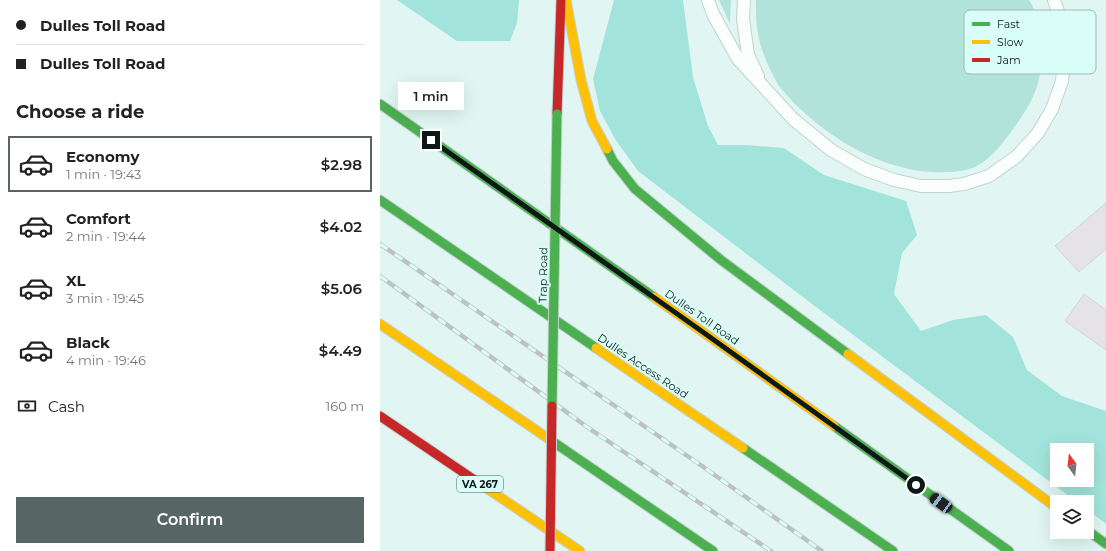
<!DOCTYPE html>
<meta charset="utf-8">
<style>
:root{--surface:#fff;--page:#f2f2f2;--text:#222;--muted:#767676;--line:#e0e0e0;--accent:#576664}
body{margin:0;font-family:Montserrat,sans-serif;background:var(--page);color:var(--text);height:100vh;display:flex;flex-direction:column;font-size:15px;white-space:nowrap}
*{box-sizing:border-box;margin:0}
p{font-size:13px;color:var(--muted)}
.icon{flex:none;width:22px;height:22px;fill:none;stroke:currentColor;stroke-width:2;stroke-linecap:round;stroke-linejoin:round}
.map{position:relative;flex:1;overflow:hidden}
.details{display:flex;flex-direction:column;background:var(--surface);width:380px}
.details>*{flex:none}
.guide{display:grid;align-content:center;height:88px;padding:0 16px;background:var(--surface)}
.needle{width:26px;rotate:345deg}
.controls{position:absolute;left:670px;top:443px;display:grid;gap:8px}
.controls a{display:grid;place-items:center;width:44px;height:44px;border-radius:0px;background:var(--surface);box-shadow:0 4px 16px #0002;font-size:20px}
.end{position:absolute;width:18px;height:18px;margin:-9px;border:5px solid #0c1917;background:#fff;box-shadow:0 0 0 2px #fff}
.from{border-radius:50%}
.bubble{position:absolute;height:28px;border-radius:0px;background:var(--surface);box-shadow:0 4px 16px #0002;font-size:13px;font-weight:600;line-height:28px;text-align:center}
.car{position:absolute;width:12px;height:24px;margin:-12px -6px;border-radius:5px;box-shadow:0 0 3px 1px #0007;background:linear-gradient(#222 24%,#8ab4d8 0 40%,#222 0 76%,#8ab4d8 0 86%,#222 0)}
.guide b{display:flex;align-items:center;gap:14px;height:38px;font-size:15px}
.guide b+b{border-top:1px solid var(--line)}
.guide i{width:10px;height:10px;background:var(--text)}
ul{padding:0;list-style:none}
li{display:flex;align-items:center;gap:12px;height:56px;margin:0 8px 6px;padding:0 8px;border:2px solid transparent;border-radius:0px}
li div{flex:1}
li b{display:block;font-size:15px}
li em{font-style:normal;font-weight:600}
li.current{border-color:var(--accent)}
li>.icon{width:36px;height:36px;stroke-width:1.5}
h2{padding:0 16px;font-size:18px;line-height:48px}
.pay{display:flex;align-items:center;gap:10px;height:44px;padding:0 16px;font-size:15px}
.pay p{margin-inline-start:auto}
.cta{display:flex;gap:8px;margin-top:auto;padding:8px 16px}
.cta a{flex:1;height:46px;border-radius:0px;background:var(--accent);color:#fff;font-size:16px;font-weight:600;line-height:46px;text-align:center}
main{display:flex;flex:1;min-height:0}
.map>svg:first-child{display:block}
.green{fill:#b2e3db}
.forest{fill:#a2e4db;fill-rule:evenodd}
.building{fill:#e5e3e6;stroke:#d0d4d5}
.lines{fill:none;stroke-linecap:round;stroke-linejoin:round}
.lane-casing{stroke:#c2d2cf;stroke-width:14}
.fast-casing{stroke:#c2d2cf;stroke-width:11}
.slow-casing{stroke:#c2d2cf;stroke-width:11}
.jam-casing{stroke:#c2d2cf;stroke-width:11}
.lane{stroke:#fafefd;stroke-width:12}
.fast{stroke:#4caf50;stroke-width:9}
.slow{stroke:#ffc107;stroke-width:9}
.jam{stroke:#c62828;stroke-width:9}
.rail-casing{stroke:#bcc2c1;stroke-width:4.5}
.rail{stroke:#d9fef8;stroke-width:3;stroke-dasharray:9;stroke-linecap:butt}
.fast-bridge-casing{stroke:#c2d2cf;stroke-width:11;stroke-linecap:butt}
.jam-bridge-casing{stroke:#c2d2cf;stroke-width:11;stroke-linecap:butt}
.fast-bridge{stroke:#4caf50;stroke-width:9}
.jam-bridge{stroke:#c62828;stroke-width:9}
.route{stroke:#0c1917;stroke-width:5}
.labels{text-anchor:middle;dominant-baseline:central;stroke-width:4;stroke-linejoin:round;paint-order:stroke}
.shield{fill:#d9fef8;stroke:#4a5e5a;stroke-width:1}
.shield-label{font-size:10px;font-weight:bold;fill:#0c1917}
.street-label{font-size:11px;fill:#0c1917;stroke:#d9fef8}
.key{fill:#d9fef8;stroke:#9cb9b4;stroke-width:1}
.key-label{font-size:11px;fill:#0c1917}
</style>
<main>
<section class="details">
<div class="guide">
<b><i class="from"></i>Dulles Toll Road</b>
<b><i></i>Dulles Toll Road</b>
</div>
<h2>Choose a ride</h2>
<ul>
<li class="current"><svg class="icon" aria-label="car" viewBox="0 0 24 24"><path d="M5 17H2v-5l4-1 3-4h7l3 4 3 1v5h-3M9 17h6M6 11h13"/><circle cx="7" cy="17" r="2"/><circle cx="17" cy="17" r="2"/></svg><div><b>Economy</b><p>1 min · 19:43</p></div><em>$2.98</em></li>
<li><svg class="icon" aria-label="car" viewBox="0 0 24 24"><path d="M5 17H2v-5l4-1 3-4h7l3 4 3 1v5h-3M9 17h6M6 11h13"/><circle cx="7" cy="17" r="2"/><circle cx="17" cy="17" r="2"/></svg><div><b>Comfort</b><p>2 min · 19:44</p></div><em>$4.02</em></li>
<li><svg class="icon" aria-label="car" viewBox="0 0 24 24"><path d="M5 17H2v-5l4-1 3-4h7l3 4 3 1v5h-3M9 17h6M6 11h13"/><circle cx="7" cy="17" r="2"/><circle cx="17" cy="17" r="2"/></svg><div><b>XL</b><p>3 min · 19:45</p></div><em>$5.06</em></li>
<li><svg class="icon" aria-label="car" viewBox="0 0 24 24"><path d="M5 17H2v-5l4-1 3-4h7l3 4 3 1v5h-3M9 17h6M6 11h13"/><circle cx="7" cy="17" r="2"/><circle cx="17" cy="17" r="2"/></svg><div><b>Black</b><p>4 min · 19:46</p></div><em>$4.49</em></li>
</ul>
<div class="pay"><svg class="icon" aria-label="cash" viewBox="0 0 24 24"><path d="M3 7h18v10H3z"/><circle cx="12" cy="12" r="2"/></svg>Cash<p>160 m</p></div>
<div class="cta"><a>Confirm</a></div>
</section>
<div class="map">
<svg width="726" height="551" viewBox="0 0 726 551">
<rect width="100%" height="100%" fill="#e1f6f2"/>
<!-- green -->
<g class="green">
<path d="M 339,0 L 351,0 L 350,24 Z"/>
<path d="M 376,0 L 649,0 C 658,12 663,43 663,58 C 663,65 660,72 659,79 C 655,98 644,114 633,129 C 624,142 613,156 600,164 C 592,170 578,172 568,172 C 505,176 438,134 399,86 C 396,82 394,77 392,73 C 379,48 375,27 376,0 Z"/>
</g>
<!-- forest -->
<g class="forest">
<path d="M 17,0 L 139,0 L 137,23 L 130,41 L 77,41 Z"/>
<path d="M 234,0 L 303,0 L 313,77 L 328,126 L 338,145 L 366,145 L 404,148 L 444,175 L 526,201 L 537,235 L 522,253 L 514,294 L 541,331 L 573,320 L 606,315 L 633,337 L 647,370 L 682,396 L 726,411 L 726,524 L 707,509 L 707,502 L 697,502 L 432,304 L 258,171 L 235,139 L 220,111 L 213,79 ZM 677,450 L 707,450 L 707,480 L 677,480 Z"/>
</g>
<!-- building -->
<g class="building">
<path d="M 726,203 L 726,249 L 699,272 L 675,246 Z"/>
<path d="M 704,294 L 726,310 L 726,350 L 685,321 Z"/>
</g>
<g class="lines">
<!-- lane casing -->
<g class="lane-casing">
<g id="lane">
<path d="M 328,0 L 333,14 L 358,59 L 413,119 L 451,150 L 484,169 L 514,180 L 541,186 L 569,186 L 584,184 L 609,176 L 636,157 L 658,133 L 672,109 L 682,81 L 685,54 L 681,20 L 674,0"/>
<path d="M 364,0 L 363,19 L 368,55 L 378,76"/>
</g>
</g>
<!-- fast casing -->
<g class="fast-casing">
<g id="fast">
<path d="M 0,104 L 274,297"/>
<path d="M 227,149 L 233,161 L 255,189 L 341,260 L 468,354"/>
<path d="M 0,200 L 216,348"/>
<path d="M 454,426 L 629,551"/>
<path d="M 169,439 L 333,551"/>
<path d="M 363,448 L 513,551"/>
<path d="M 707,530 L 726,544"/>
</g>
</g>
<!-- slow casing -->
<g class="slow-casing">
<g id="slow">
<path d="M 186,0 L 201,80 L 212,121 L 227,149"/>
<path d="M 274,297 L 454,426"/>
<path d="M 0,324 L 169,439"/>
<path d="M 216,348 L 363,448"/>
<path d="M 468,354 L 677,508"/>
<path d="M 93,479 L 200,551"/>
</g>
</g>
<!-- jam casing -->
<g class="jam-casing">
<g id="jam">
<path d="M 177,114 L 181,0"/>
<path d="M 0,416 L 93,479"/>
</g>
</g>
<!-- lane -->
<use href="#lane" class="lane"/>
<!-- fast -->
<use href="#fast" class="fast"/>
<!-- slow -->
<use href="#slow" class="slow"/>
<!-- jam -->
<use href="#jam" class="jam"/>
<!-- rail casing -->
<g class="rail-casing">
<g id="rail">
<path d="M 0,244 L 322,466 L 442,551"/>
<path d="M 0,276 L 207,427 L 391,551"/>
</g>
</g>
<!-- rail -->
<use href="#rail" class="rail"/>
<!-- fast-bridge casing -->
<g class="fast-bridge-casing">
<path id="fast-bridge" d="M 172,406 L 177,114"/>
</g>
<!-- jam-bridge casing -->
<g class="jam-bridge-casing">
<path id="jam-bridge" d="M 170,551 L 172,406"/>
</g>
<!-- fast-bridge -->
<use href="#fast-bridge" class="fast-bridge"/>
<!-- jam-bridge -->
<use href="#jam-bridge" class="jam-bridge"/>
</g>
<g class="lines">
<!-- route -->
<path class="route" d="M 51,140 L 320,330 L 536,485"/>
</g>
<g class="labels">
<!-- shield labels -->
<rect class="shield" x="77" y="476" width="46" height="16" rx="3"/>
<g class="shield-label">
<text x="100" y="484">VA 267</text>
</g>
<!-- street labels -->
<g class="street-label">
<text transform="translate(163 275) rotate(-89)">Trap Road</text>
<text transform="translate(322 317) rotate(35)">Dulles Toll Road</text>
<text transform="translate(263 366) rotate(34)">Dulles Access Road</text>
</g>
</g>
<!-- legend -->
<rect x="584" y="10" width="132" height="64" rx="6" class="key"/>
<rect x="592" y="22" width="18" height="4" fill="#4caf50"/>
<rect x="592" y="40" width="18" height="4" fill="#ffc107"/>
<rect x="592" y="58" width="18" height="4" fill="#c62828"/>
<g class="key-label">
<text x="617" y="28">Fast</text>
<text x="617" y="46">Slow</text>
<text x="617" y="64">Jam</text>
</g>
</svg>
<div class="controls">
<a><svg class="needle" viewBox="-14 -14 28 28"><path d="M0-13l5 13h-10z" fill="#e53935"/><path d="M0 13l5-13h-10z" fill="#767676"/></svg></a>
<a><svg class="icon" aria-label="layers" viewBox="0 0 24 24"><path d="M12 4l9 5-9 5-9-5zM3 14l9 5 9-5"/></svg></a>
</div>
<i class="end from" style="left:536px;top:485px"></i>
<i class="end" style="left:51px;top:140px"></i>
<div class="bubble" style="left:18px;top:82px;width:66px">1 min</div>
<i class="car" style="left:561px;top:503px;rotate:306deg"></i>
</div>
</main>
